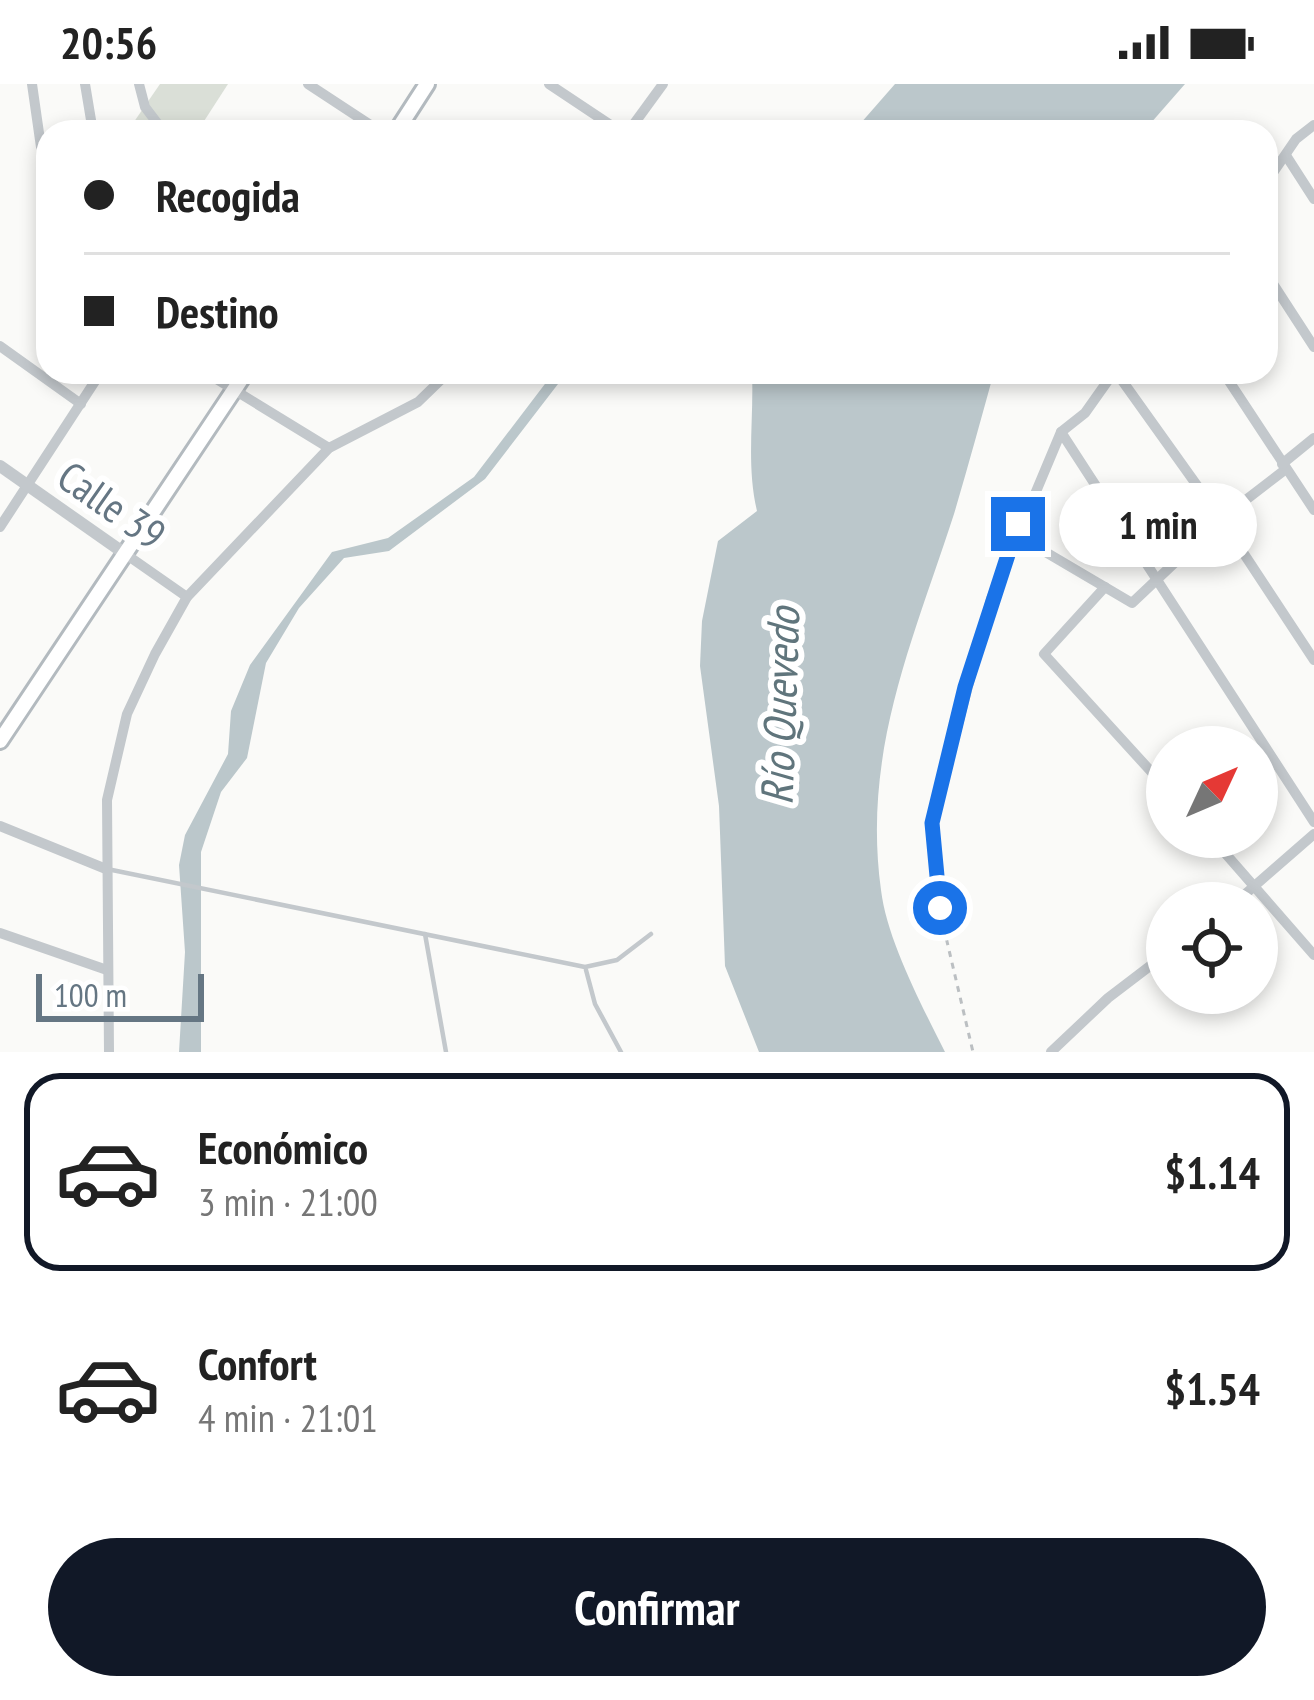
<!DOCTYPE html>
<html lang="es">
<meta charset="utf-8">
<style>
:root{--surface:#fff;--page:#f2f2f2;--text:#222;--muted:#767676;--line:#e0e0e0;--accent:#111827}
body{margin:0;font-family:"PT Sans Narrow",sans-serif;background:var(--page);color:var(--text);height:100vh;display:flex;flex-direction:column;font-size:45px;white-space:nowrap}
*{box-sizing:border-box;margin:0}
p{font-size:39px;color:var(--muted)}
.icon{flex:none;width:66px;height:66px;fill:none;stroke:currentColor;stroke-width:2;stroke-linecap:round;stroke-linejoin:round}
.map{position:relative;height:968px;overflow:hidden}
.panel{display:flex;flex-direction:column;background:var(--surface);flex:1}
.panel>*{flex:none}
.hud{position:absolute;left:36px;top:36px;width:1242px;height:264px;border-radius:36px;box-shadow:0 6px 18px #0003;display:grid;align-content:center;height:264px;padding:0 48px;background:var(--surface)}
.needle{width:78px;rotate:46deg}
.controls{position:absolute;left:1146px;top:642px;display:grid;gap:24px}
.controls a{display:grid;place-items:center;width:132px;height:132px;border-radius:50%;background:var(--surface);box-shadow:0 6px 18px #0003;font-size:60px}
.scale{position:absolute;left:36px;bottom:30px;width:168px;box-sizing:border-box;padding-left:12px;border:6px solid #657683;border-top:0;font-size:33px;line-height:42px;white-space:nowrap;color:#657683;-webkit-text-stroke:9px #fff;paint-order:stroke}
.end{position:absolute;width:54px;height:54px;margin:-27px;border:15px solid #1a73e8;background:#fff;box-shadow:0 0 0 6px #fff}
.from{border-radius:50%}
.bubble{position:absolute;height:84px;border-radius:42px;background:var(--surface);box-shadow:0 6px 18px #0003;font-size:39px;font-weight:800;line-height:84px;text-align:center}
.hud b{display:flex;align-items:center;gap:42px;height:114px;font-size:45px}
.hud b+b{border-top:3px solid var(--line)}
.hud i{width:30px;height:30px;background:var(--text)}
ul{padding:21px 0 0;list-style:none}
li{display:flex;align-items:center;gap:36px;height:198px;margin:0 24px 18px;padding:0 24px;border:6px solid transparent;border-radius:36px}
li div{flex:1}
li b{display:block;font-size:45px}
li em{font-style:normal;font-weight:800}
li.active{border-color:var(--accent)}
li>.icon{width:108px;height:108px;stroke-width:1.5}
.cta{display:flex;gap:24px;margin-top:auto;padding:24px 48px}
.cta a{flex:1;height:138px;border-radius:72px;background:var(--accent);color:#fff;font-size:48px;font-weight:800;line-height:138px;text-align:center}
.status{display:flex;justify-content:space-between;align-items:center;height:84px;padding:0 60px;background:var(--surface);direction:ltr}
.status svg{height:33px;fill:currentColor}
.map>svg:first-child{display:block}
.green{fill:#dadfd7}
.water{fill:#bbc7cb}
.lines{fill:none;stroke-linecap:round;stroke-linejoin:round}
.secondary-casing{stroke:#b3babf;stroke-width:20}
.path{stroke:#bbbfc2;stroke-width:3;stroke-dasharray:6 6;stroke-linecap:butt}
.service{stroke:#c3c8cc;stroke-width:4.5}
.minor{stroke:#c3c8cc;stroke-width:10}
.tertiary{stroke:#c3c8cc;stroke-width:12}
.secondary{stroke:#fff;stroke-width:14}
.route{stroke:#1a73e8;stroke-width:15}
.labels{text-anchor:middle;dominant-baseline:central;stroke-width:12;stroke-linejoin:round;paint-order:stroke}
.street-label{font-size:42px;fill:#657683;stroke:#fff}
.water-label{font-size:45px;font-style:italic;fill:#60757c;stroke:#fff}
</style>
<div class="status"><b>20:56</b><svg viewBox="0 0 49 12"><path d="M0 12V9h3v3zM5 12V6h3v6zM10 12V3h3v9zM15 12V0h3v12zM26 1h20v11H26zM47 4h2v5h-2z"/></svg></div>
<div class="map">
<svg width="1314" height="968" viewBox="0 0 1314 968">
<rect width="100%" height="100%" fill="#fafaf8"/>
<!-- green -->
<path class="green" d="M 160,0 L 228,0 L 197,48 L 127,48 Z"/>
<!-- water -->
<g class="water">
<path d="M 895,0 L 1185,0 L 1143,48 L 853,48 Z"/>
<path d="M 554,288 L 576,288 L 558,300 L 485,395 L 389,467 L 344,474 L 299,524 L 266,579 L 247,674 L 221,708 L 201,768 L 201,968 L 179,968 L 185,868 L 179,781 L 185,751 L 228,670 L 231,627 L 250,581 L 332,468 L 388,454 L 474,393 Z"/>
<path d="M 752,288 L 994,288 C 981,335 968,383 954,430 C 913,557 862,667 881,806 C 887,856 922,922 945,968 L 759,968 L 725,882 L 719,722 L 700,582 L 702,537 L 718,457 L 757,427 C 746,380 754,336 752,288 Z"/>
</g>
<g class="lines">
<!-- secondary casing -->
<g class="secondary-casing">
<g id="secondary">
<path d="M 396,48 L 427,0"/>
<path d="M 0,657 L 246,288"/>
</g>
</g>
<!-- path -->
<path class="path" d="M 941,832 L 973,968"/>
<!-- service -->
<g class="service">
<path d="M 112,786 L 585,883 L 617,876 L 651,850"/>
<path d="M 425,850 L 446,968"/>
<path d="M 586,886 L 595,920 L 621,968"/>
</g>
<!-- minor -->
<g class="minor">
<path d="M 32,0 L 41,63"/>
<path d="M 85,0 L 93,48"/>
<path d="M 139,0 L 145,23 L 164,48"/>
<path d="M 308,0 L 381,48"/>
<path d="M 549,0 L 621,48"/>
<path d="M 628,48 L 663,0"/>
<path d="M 1287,73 L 1314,115"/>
<path d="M 1266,99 L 1296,55 L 1314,41"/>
<path d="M 1266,189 L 1314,263"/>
<path d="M 0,262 L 81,320"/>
<path d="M 205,288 L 329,364"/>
<path d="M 1116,288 L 1221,435 L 1286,385"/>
<path d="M 1223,288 L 1314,426"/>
<path d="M 1061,348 L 1314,738"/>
<path d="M 1282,380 L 1314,354"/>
<path d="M 0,443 L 101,288"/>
<path d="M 1015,450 L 1132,519 L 1221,435 L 1314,576"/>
<path d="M 124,469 L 187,513"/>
<path d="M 1105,503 L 1044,570 L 1167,705"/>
<path d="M 0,742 L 106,785"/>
<path d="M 1211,753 L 1314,871"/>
<path d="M 1235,819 L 1314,750"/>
<path d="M 939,824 L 932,739 L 991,515 L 1061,348 L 1085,329 L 1114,288"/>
<path d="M 0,849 L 107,886"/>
<path d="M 109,968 L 107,716 L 127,630 L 155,570 L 187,513 L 329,364 L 418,318 L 449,288"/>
<path d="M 1051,968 L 1108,914 L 1167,869"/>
</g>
<!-- tertiary -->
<path class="tertiary" d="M 0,382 L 124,469"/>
<!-- secondary -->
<use href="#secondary" class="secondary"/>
</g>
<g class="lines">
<!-- route -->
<path class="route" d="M 940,824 L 932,739 L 965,603 L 1018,440"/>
</g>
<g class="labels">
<!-- street labels -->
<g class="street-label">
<text transform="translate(112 421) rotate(35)">Calle 39</text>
</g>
<!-- water labels -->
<g class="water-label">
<text transform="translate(779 622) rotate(-88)">Río Quevedo</text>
</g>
</g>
</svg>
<div class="controls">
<a><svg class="needle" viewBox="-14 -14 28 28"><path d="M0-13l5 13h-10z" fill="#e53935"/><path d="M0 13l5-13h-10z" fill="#767676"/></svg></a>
<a><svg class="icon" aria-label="locate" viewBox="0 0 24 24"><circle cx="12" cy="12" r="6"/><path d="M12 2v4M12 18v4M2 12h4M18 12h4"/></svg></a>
</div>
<div class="scale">100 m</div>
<i class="end from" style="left:940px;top:824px"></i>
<i class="end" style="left:1018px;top:440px"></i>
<div class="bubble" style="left:1059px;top:399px;width:198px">1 min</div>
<div class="hud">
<b><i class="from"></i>Recogida</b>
<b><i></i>Destino</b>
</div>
</div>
<section class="panel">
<ul>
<li class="active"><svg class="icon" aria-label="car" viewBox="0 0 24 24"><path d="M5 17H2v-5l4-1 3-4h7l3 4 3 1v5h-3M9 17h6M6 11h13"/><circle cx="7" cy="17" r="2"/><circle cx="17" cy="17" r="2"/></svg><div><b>Económico</b><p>3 min · 21:00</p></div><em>$1.14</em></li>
<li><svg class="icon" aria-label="car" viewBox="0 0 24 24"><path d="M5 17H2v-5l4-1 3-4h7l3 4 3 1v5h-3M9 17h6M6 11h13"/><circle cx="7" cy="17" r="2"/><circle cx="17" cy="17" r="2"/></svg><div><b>Confort</b><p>4 min · 21:01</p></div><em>$1.54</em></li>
</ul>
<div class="cta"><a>Confirmar</a></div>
</section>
